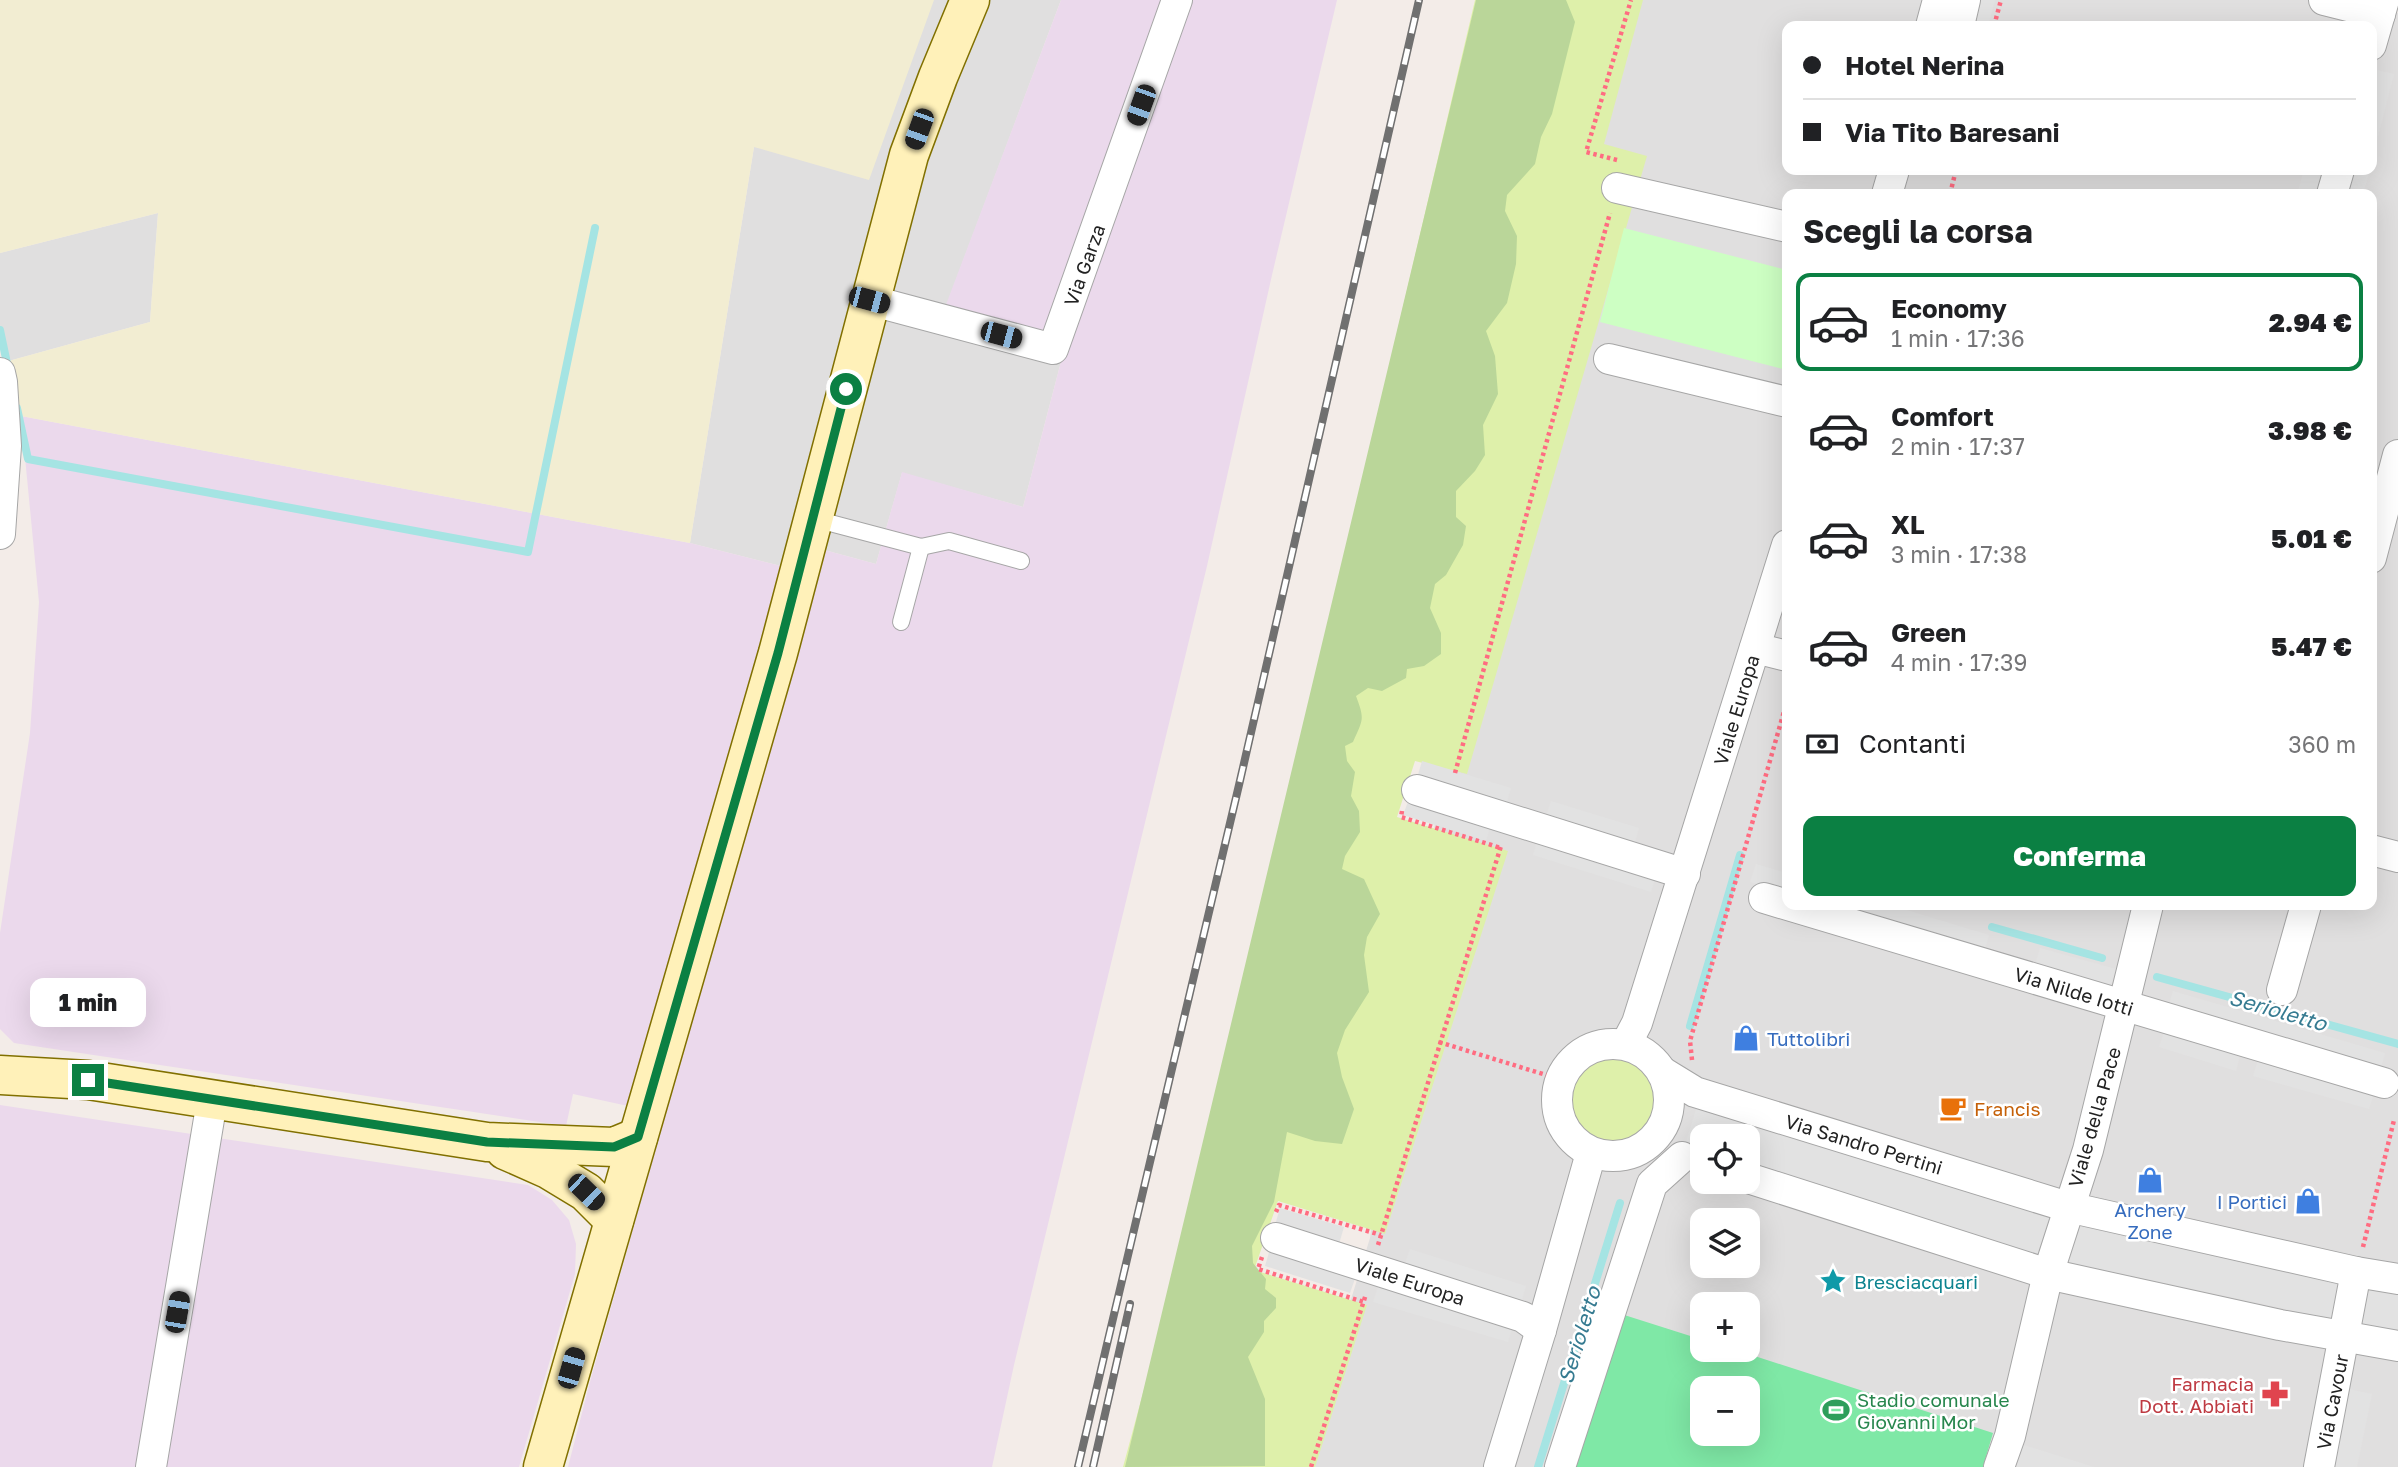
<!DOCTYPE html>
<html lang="it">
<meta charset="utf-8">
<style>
:root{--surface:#fff;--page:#f6f6f6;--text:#202124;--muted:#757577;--line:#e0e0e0;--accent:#0b8043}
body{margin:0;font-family:"Golos Text",sans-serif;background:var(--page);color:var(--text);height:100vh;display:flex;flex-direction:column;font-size:26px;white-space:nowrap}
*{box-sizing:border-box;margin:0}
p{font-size:23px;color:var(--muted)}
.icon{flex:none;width:38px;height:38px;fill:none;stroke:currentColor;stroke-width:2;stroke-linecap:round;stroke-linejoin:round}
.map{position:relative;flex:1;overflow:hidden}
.details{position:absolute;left:1782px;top:189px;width:595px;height:721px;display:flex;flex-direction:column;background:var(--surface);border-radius:14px;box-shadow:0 7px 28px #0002}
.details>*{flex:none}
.hud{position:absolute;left:1782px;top:21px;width:595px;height:154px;border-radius:14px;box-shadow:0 7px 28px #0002;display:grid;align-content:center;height:154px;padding:0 21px;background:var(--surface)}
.fabs{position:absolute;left:1690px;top:1124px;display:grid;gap:14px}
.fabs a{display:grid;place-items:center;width:70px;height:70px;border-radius:14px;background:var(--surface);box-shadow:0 7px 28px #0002;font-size:35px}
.end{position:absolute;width:32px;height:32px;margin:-16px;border:9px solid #0b8043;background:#fff;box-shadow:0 0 0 4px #fff}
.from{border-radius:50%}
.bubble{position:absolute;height:49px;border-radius:14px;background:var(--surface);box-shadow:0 7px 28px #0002;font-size:23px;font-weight:800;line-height:49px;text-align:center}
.car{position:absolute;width:21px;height:42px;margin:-21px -10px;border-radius:9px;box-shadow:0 0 5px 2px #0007;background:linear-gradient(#222 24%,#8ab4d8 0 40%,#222 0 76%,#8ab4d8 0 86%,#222 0)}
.hud b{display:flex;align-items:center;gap:24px;height:66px;font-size:26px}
.hud b+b{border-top:2px solid var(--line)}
.hud i{width:18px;height:18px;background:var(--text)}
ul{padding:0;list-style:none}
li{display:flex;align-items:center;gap:21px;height:98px;margin:0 14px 10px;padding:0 7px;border:4px solid transparent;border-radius:14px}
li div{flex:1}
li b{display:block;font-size:26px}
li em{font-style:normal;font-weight:800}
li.selected{border-color:var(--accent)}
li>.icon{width:63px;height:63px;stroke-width:1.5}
h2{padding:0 21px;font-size:32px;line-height:84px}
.pay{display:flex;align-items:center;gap:18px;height:77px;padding:0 21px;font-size:26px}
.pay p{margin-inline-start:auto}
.primary-button{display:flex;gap:14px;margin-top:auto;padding:14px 21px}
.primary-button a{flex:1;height:80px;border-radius:14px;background:var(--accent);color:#fff;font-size:28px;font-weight:800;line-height:80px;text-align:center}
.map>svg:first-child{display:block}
.residential{fill:#e0dfdf;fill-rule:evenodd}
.industrial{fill:#ebd9ec}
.farmland{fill:#f2edd2}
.grass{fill:#def0aa}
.forest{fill:#bad699}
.park{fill:#cdffc3}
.pitch{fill:#7fe8a6;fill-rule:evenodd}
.parking{fill:#e2e2e2}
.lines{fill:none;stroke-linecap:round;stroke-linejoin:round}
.stream{stroke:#a5e4e3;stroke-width:8}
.lane-casing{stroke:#a6a6a6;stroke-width:18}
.street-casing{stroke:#a6a6a6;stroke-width:32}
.secondary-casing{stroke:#817000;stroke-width:41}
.path{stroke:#ff6c81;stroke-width:4.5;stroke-dasharray:3.5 3.5;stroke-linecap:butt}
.lane{stroke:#fff;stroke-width:16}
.street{stroke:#fff;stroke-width:30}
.secondary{stroke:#fff1b9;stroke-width:38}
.rail-casing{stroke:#707070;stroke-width:8}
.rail{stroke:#fff;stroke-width:5;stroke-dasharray:16;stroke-linecap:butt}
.route{stroke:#0b8043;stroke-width:9}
.labels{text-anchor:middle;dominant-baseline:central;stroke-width:5;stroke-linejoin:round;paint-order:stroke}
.street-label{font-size:19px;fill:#222;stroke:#fff}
.shop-label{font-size:19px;fill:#366cbe;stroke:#fff;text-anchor:start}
.food-label{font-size:19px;fill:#c56008;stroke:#fff;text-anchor:start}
.culture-label{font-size:19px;fill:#0d838f;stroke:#fff;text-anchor:start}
.health-label{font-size:19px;fill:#be3a42;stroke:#fff;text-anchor:end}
.leisure-label{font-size:19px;fill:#27864d;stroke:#fff;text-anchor:start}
.water-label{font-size:21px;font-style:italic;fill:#367b91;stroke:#fff}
</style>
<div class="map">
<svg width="2398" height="1467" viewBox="0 0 2398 1467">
<rect width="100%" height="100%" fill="#f3ece8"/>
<!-- residential -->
<g class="residential">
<path d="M 921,0 L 1061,0 L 945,309 L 1063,354 L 1023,507 L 902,473 L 876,564 L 817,548 L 786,545 L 781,566 L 690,543 L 754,147 Z"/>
<path d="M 1621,0 L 2377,0 L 2398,13 L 2398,1467 L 1299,1467 L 1370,1238 L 1443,772 ZM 1787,26 L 2371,26 L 2371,170 L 1787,170 ZM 1787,194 L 2371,194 L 2371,905 L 1787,905 ZM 1703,1136 L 1748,1136 L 1748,1181 L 1703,1181 ZM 1703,1220 L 1748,1220 L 1748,1265 L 1703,1265 ZM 1703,1304 L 1748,1304 L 1748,1349 L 1703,1349 ZM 1703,1388 L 1748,1388 L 1748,1433 L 1703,1433 Z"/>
<path d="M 158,213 L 150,322 L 5,362 L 0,344 L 0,253 Z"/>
</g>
<!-- industrial -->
<g class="industrial">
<path d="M 1061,0 L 1337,0 L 1272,275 L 1207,566 L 1014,1365 L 992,1467 L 568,1467 L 590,1382 L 793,661 L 817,548 L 876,564 L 902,472 L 1023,507 L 1063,354 L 944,310 Z"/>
<path d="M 21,416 L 690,543 L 781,566 L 777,614 L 628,1106 L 573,1094 L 566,1126 L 14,1043 L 0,1029 L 0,933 L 30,733 L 39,602 Z"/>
<path d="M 0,1105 L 528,1185 L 552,1200 L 569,1220 L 576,1244 L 575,1274 L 519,1467 L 0,1467 Z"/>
</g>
<!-- farmland -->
<path class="farmland" d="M 0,0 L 934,0 L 869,180 L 754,147 L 690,543 L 21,416 L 16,392 L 5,362 L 150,322 L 158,213 L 0,253 Z"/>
<!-- grass -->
<g class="grass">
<path d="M 1475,0 L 1643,0 L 1604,144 L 1647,156 L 1467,774 L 1415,761 L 1397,817 L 1508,851 L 1385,1234 L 1278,1201 L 1254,1270 L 1367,1305 L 1315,1467 L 1123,1467 L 1184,1241 Z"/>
<circle cx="1614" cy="1099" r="48"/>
</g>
<!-- forest -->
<path class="forest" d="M 1476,0 L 1566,0 L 1575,22 L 1552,114 L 1541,137 L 1535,164 L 1507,195 L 1505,211 L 1517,236 L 1516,264 L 1507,303 L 1486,331 L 1495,356 L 1498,394 L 1483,425 L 1485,455 L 1475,471 L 1456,491 L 1456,517 L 1466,526 L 1463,545 L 1446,575 L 1435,584 L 1430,608 L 1441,633 L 1441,654 L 1424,666 L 1407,669 L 1406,678 L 1382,691 L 1368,688 L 1356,696 C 1365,720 1363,719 1353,742 L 1345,746 L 1347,761 L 1355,772 L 1351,796 L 1359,811 L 1360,832 L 1345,856 L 1342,869 L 1364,879 L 1380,914 L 1367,937 L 1364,955 L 1369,992 L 1345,1030 L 1337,1053 L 1342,1077 L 1354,1109 L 1342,1144 L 1315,1141 L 1287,1132 L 1274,1202 L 1252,1246 L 1253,1263 L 1266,1279 L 1265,1289 L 1276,1298 L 1276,1308 L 1264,1321 L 1264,1332 L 1248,1357 L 1265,1399 L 1265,1466 L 1125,1467 Z"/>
<!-- park -->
<path class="park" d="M 1624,228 L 1787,270 L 1787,370 L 1600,322 Z"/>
<!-- pitch -->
<path class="pitch" d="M 1618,1313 L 1703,1340 L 1703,1349 L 1733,1349 L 1993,1433 L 1983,1467 L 1568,1467 ZM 1703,1388 L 1748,1388 L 1748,1433 L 1703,1433 Z"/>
<!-- parking -->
<g class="parking">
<path d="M 1974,0 L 1995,0 L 1988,26 L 1967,26 Z"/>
<path d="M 2377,70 L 2394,74 L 2371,164 L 2371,90 Z"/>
<path d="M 2304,170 L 2323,170 L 2316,194 L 2297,194 Z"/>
<path d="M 2351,170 L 2370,170 L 2363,194 L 2344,194 Z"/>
<path d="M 1422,761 L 1511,788 L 1506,805 L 1417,778 Z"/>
<path d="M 1409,799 L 1491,824 L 1486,841 L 1403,815 Z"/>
<path d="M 1551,801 L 1639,828 L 1634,846 L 1545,819 Z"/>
<path d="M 1538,838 L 1656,875 L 1651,892 L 1533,855 Z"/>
<path d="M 1756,864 L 1787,873 L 1787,893 L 1750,882 Z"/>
<path d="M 1825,905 L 1890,905 L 1989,935 L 1984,953 Z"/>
<path d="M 2040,948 L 2116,969 L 2112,982 L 2109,987 L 2034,968 Z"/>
<path d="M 2173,991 L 2385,1053 L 2380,1071 L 2168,1008 Z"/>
<path d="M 2164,1032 L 2240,1055 L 2236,1071 L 2159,1047 Z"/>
<path d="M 2258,1060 L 2374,1093 L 2369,1109 L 2253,1076 Z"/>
<path d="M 1697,1106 L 2398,1290 L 2398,1333 L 2347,1324 L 2282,1308 L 2052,1259 L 1748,1165 L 1748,1136 L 1703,1136 L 1703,1151 L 1685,1145 Z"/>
<path d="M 1280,1208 L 1344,1227 L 1339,1244 L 1275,1225 Z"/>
<path d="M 1270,1249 L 1356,1276 L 1350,1293 L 1265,1266 Z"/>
<path d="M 1410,1249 L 1526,1286 L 1521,1303 L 1404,1266 Z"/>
<path d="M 1379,1284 L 1513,1325 L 1508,1342 L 1373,1302 Z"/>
<path d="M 2334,1386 L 2372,1394 L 2357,1467 L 2318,1467 Z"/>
<path d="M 2024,1445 L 2094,1467 L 2016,1467 Z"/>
</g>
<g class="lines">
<!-- stream -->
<g class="stream">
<path d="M 0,330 L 8,368"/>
<path d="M 17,408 L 28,459 L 528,552 L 595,228"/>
<path d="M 1992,927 L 2102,958"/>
<path d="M 2157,977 L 2398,1044"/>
<path d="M 1690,1026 L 1740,855"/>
<path d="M 1538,1467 L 1620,1203"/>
</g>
<!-- lane casing -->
<g class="lane-casing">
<g id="lane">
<path d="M 815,519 L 921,547 L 949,541 L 1021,561"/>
<path d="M 901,622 L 921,547"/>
</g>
</g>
<!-- street casing -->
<g class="street-casing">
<g id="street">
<path d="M 2324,0 L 2380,14"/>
<path d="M 1931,26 L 1938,0"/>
<path d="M 1959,26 L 1965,0"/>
<path d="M 2371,45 L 2384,0"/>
<path d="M 1617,188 L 1787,227"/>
<path d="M 1887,194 L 1894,170"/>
<path d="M 2332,194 L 2339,170"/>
<path d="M 869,300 L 1053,349 L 1177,0"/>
<path d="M 1609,359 L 1787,402"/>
<path d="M 0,373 L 2,382 L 6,446 L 0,534"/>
<path d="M 2371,558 L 2398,455"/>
<path d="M 1755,648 L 1787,656"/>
<path d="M 1417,790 L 1685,874"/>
<path d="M 2371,850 L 2398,857"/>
<path d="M 1764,898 L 2384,1083"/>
<path d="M 2282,990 L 2306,905"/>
<circle cx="1613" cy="1100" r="56"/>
<path d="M 1626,1044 L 1637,1023 L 1787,545"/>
<path d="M 1664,1073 L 1695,1092 L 2068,1207 L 2356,1272 L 2398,1279"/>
<path d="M 1748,1178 L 2048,1274 L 2280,1325 L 2398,1346"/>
<path d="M 1276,1238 L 1523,1317 L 1541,1330"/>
<path d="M 151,1467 L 212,1101"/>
<path d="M 1499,1467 L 1541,1330 L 1591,1153"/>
<path d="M 1560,1467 L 1652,1184 L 1682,1157"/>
<path d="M 1999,1467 L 2010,1436 L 2048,1274 L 2088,1150 L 2148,905"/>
<path d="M 2319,1467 L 2356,1272"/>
</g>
</g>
<!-- secondary casing -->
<g class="secondary-casing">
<g id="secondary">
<path d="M 0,1075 L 88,1080 L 487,1142 L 614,1147 L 638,1137"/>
<path d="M 505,1150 L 548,1169 L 586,1192 L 614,1220"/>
<path d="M 543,1467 L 778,653 L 909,155 L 938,77 L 970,0"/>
</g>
</g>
<!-- path -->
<g class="path">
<path d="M 1994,26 L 2001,0"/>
<path d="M 1617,160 L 1586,152 L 1631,0"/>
<path d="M 1950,194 L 1956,170"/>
<path d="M 1455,773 L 1610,213"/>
<path d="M 1402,811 L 1401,817 L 1501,848"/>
<path d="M 1439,1042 L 1559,1079"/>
<path d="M 1692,1060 L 1690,1041 L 1787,701"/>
<path d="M 1276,1212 L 1279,1205 L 1381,1235"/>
<path d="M 1378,1245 L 1501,846"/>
<path d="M 2363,1247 L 2394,1120"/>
<path d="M 1262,1257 L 1258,1269 L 1364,1302"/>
<path d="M 1311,1467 L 1366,1294"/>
</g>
<!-- lane -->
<use href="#lane" class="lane"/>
<!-- street -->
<use href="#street" class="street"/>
<!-- secondary -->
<use href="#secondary" class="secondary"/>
<!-- rail casing -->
<g class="rail-casing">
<g id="rail">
<path d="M 1078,1467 L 1239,785 L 1419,0"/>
<path d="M 1093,1467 L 1130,1304"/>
</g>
</g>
<!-- rail -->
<use href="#rail" class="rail"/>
</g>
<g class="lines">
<!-- route -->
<path class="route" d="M 88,1080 L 487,1142 L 614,1147 L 638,1137 L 778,653 L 846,389"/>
</g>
<!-- icons -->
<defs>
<g id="shop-bare" transform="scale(2.1)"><path d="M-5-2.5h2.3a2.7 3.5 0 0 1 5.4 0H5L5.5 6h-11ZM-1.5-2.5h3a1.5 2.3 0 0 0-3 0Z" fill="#3f7fe0" stroke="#fff" stroke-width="2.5" paint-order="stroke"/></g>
<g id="cafe-bare" transform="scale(2.1)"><path d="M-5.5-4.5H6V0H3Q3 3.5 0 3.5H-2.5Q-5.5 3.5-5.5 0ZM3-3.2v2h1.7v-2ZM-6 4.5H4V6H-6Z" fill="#e8710a" stroke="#fff" stroke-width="2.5" paint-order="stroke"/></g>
<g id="sight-bare" transform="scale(2.1)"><path d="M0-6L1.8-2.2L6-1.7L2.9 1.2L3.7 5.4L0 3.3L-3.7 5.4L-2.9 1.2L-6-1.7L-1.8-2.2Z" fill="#0f9aa8" stroke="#fff" stroke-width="2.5" paint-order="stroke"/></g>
<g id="pharmacy-bare" transform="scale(2.1)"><path d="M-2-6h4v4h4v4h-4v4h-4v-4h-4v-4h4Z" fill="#e0444e" stroke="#fff" stroke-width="2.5" paint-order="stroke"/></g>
<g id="stadium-bare" transform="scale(2.1)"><path d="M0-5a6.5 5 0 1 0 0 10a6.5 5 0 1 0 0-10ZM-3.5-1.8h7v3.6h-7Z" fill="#2e9e5b" stroke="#fff" stroke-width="2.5" paint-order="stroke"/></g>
</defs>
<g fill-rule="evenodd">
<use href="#shop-bare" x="1746" y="1038"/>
<use href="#cafe-bare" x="1953" y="1108"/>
<use href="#shop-bare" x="2150" y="1180"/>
<use href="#shop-bare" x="2308" y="1201"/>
<use href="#sight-bare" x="1833" y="1281"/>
<use href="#pharmacy-bare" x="2275" y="1394"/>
<use href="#stadium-bare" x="1836" y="1410"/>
</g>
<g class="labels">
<!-- street labels -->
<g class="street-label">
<text transform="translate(1084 265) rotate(-70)">Via Garza</text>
<text transform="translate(1736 710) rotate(-73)">Viale Europa</text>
<text transform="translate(2074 991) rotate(17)">Via Nilde Iotti</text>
<text transform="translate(2094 1117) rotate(-74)">Viale della Pace</text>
<text transform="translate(1864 1144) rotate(17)">Via Sandro Pertini</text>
<text transform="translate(1410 1281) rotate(18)">Viale Europa</text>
<text transform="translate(2332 1402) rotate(-79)">Via Cavour</text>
</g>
<!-- shop labels -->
<g class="shop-label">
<text x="1767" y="1038">Tuttolibri</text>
<text x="2287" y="1201" text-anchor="end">I Portici</text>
<text x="2150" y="1209" text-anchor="middle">Archery<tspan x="2150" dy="22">Zone</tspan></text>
</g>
<!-- food labels -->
<g class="food-label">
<text x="1974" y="1108">Francis</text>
</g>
<!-- culture labels -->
<g class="culture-label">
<text x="1854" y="1281">Bresciacquari</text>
</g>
<!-- health labels -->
<g class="health-label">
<text x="2254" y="1383">Farmacia<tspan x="2254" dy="22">Dott. Abbiati</tspan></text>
</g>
<!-- leisure labels -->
<g class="leisure-label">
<text x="1857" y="1399">Stadio comunale<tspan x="1857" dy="22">Giovanni Mor</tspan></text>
</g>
<!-- water labels -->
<g class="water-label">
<text transform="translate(2278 1010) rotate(16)">Serioletto</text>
<text transform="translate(1579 1335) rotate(-73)">Serioletto</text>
</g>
</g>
</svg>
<div class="fabs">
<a><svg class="icon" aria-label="locate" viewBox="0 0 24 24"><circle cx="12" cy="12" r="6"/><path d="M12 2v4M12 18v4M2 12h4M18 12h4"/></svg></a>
<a><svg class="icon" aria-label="layers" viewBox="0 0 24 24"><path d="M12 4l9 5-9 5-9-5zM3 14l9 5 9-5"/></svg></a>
<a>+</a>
<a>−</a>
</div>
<i class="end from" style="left:846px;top:389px"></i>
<i class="end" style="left:88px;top:1080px"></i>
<div class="bubble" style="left:30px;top:978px;width:116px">1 min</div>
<i class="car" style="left:1141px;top:105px;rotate:200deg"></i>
<i class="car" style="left:919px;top:129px;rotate:200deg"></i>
<i class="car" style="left:869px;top:300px;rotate:105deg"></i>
<i class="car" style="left:1001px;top:335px;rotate:105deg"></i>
<i class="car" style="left:586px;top:1192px;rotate:134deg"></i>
<i class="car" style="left:177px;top:1312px;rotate:10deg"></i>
<i class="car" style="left:571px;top:1368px;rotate:16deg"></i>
<div class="hud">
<b><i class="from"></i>Hotel Nerina</b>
<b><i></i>Via Tito Baresani</b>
</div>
<section class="details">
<h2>Scegli la corsa</h2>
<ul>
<li class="selected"><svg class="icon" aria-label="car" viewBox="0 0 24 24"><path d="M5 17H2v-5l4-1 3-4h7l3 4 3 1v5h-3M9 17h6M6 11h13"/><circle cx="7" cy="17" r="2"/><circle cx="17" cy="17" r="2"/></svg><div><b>Economy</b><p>1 min · 17:36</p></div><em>2.94 €</em></li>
<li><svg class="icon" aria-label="car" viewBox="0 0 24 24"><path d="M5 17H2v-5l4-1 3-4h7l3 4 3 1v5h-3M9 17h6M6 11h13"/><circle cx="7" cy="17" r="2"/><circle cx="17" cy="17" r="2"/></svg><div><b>Comfort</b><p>2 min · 17:37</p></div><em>3.98 €</em></li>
<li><svg class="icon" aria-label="car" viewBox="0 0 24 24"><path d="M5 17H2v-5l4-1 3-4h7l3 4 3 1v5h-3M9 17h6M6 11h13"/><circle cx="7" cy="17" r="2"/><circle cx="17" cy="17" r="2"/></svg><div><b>XL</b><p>3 min · 17:38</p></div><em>5.01 €</em></li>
<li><svg class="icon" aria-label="car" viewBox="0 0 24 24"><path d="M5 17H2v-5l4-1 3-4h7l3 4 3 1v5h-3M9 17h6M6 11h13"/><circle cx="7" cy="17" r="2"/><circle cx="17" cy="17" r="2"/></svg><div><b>Green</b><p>4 min · 17:39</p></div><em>5.47 €</em></li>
</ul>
<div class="pay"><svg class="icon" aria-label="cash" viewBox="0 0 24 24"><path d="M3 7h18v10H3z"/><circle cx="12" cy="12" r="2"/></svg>Contanti<p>360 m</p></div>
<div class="primary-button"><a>Conferma</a></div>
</section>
</div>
